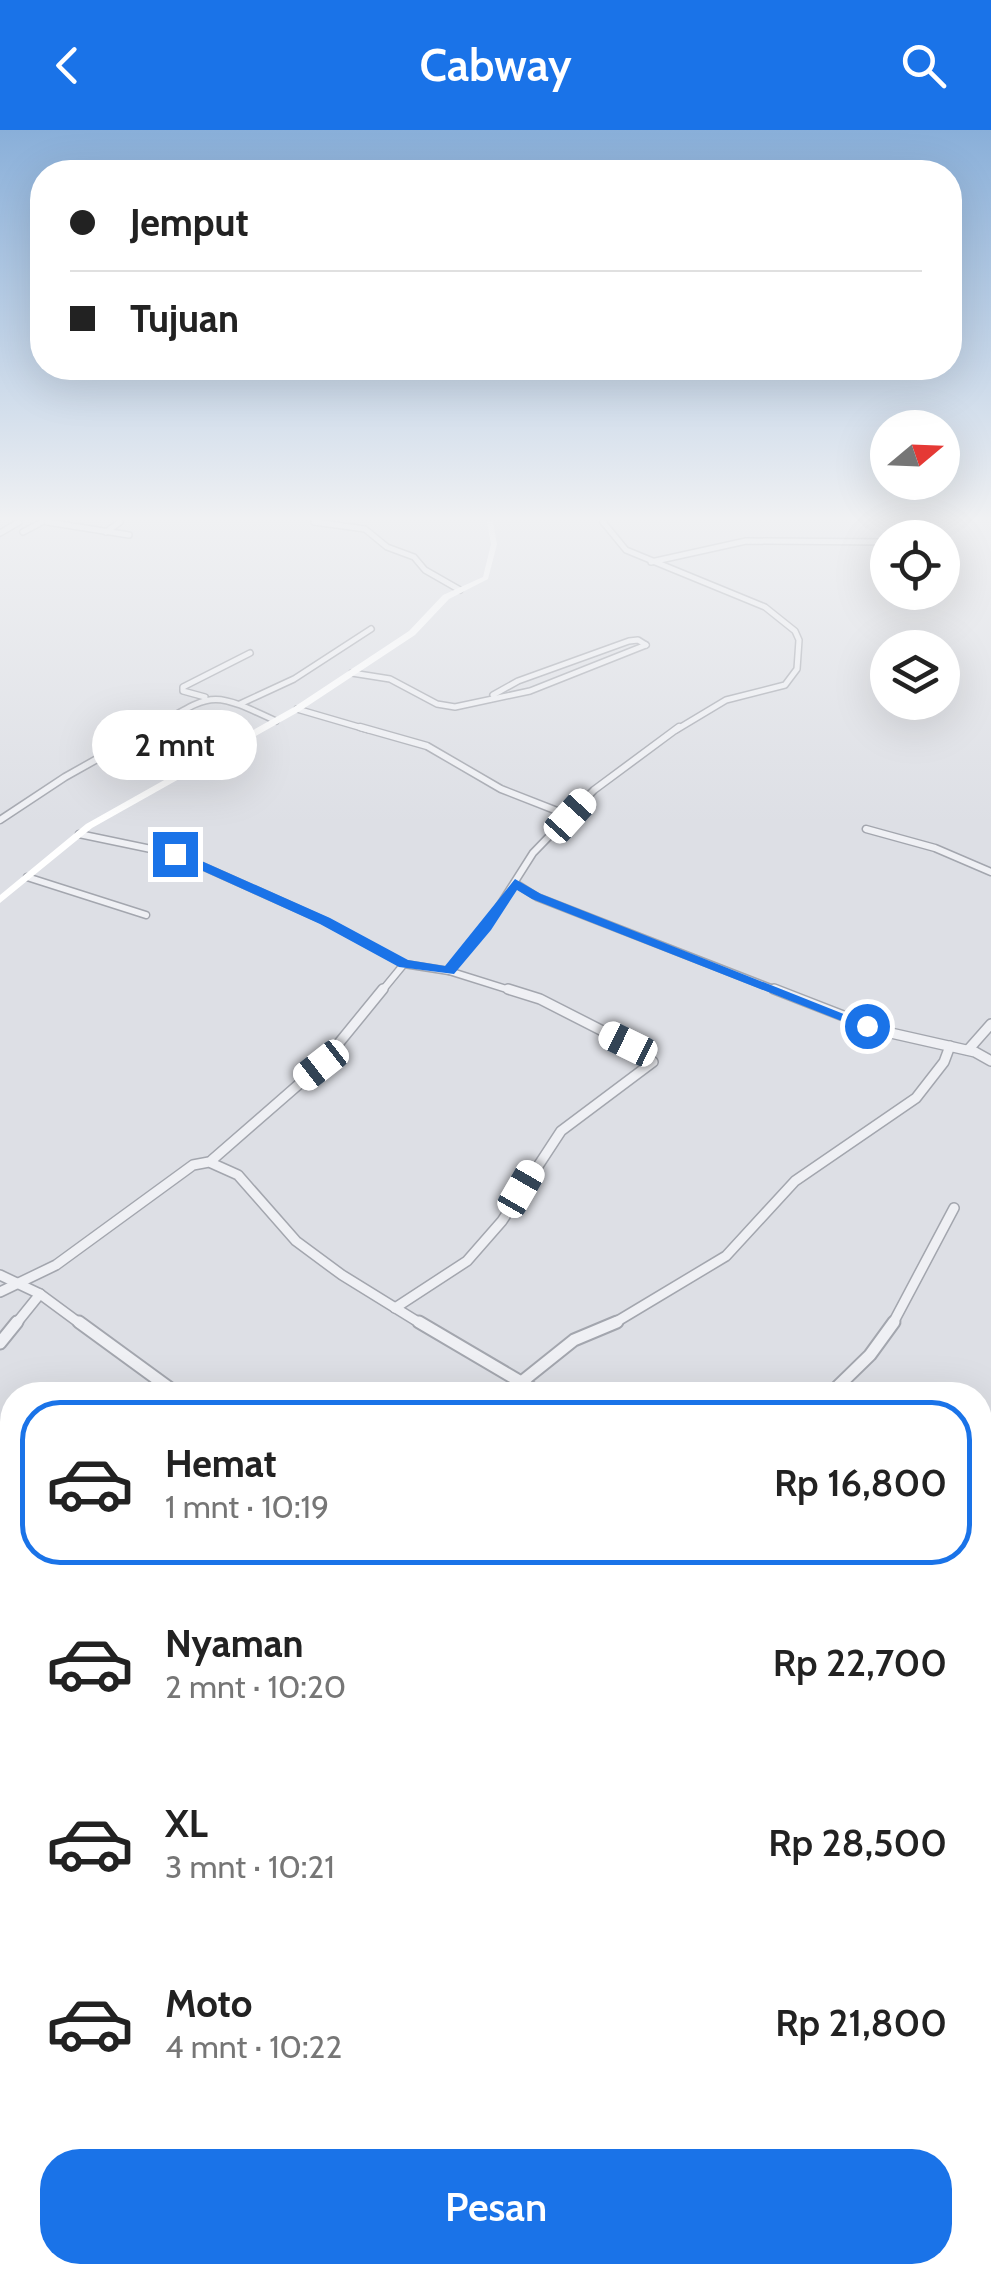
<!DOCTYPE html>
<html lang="id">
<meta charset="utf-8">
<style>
:root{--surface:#fff;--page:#f6f6f6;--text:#222;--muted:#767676;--line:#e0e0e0;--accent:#1a73e8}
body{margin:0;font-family:Cabin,sans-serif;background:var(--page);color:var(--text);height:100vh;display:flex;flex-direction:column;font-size:38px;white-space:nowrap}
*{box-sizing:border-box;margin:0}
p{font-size:32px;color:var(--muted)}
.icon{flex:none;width:55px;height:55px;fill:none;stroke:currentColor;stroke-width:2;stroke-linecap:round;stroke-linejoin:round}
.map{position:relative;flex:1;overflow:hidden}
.details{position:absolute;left:0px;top:1252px;width:992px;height:902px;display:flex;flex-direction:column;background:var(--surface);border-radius:40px 40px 0 0;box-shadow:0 10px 40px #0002}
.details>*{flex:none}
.banner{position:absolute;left:30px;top:30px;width:932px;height:220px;border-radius:40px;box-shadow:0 10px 40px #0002;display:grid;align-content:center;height:220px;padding:0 40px;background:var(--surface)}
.needle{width:65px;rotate:71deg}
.tools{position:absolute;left:870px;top:280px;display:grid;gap:20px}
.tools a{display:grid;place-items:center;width:90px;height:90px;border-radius:50%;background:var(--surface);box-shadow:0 10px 40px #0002;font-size:50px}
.end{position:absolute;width:45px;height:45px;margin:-22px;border:12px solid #1a73e8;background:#fff;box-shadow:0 0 0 5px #fff}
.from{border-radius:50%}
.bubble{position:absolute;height:70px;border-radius:35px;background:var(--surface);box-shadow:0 10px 40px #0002;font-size:32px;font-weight:600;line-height:70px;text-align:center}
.car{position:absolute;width:30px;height:60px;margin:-30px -15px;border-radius:12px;box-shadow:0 0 8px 2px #0007;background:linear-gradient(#fff 24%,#345 0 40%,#fff 0 76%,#345 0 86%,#fff 0)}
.banner b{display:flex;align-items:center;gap:35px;height:95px;font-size:38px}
.banner b+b{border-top:2px solid var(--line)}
.banner i{width:25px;height:25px;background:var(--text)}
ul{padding:18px 0 0;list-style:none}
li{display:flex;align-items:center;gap:30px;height:165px;margin:0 20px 15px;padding:0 20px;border:5px solid transparent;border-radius:40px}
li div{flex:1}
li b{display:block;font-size:38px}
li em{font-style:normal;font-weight:600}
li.selected{border-color:var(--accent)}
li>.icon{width:90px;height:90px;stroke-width:1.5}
.cta{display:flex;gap:20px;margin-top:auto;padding:20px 40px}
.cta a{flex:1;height:115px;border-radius:40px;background:var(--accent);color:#fff;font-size:40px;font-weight:600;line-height:115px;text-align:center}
header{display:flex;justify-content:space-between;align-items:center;height:130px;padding:0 40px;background:var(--accent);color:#fff;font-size:45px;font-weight:600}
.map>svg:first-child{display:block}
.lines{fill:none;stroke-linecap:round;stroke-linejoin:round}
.street-far4-casing{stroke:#a3a6ae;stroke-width:8}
.street-far3-casing{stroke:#a3a6ae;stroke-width:9}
.street-far2-casing{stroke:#a3a6ae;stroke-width:12}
.street-far1-casing{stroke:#a3a6ae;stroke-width:15}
.street-casing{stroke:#a3a6ae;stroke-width:18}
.street-far4{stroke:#eff0f4;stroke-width:5}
.street-far3{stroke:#eff0f4;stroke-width:6}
.street-far2{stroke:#eff0f4;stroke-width:9}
.street-far1{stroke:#eff0f4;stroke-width:11}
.street{stroke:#eff0f4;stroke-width:14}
.secondary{fill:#fff;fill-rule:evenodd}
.route{fill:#1a73e8}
</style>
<header><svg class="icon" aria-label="back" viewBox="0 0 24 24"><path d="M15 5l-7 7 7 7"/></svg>Cabway<svg class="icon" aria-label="search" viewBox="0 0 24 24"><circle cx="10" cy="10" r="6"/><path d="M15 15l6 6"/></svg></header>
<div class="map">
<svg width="991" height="2154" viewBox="0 0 991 2154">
<rect width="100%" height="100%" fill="#dddfe5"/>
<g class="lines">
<!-- street-far4 casing -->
<g class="street-far4-casing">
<g id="street-far4">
<path d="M 47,392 L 129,405"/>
<path d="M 314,392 L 365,399 L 387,417 L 414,427 L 425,440 L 460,460"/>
<path d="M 603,392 L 626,420 L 765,477 L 795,501 L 799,510 L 797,539 L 785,555 L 726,570 L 676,600"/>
<path d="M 23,402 L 42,392"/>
<path d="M 106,402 L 120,392"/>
<path d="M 0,403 L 19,392"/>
<path d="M 904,408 L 919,392"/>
<path d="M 651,432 L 746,411 L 888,412"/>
<path d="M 352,543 L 390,549 L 437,574 L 455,577 L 530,561 L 646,515"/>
<path d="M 493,565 L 518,551 L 629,511 L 638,510 L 646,515"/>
<path d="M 205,567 L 183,561 L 183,557 L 250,523"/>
<path d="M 240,574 L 294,549 L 371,499"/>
<path d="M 297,579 L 369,600"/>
<path d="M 149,600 C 214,563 208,559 276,591"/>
</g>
</g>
<!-- street-far3 casing -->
<g class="street-far3-casing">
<g id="street-far3">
<path d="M 360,597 L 427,616 L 501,659 L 570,686"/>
<path d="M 0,690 L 65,647 L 154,597"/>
<path d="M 866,699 L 935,718 L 991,742"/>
<path d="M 79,704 L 175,724 L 325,791 L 404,834"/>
<path d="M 27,747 L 146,785"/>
<path d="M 515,753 L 537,767 L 781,862"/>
<path d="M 381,862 L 404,834 L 449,841"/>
<path d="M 516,862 L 449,841 L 486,797 L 533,723 L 594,660 L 679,597"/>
</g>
</g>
<!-- street-far2 casing -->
<g class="street-far2-casing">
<g id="street-far2">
<path d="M 774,859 L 882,901 L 975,922 L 991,931"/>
<path d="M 968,920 L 991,894"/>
<path d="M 212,1030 L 321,935 L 383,859"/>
<path d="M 0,1145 L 40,1164 L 82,1195"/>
<path d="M 0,1162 L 56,1135 L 193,1035 L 209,1032 L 238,1045 L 296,1111 L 342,1145 L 423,1195"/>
<path d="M 395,1178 L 467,1131 L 502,1091 L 561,1001 L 653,932 L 640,920 L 540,869 L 508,859"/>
<path d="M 15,1195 L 40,1164"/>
<path d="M 611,1195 L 726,1126 L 795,1051 L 916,968 L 944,932 L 950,916"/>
<path d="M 892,1195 L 954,1078"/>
</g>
</g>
<!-- street-far1 casing -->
<g class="street-far1-casing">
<g id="street-far1">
<path d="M 79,1192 L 179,1265"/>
<path d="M 419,1192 L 543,1265"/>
<path d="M 0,1213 L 17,1192"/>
<path d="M 519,1254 L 574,1210 L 617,1192"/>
<path d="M 829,1265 L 870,1225 L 894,1192"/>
<path d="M 980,1494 L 991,1500"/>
<path d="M 0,1583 L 12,1565"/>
</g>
</g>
<!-- street casing -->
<g class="street-casing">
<g id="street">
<path d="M 0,1673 L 12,1688"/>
<path d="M 980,1823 L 991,1834"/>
<path d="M 980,1855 L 991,1838"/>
<path d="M 0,1907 L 12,1898"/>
<path d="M 0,2092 L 12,2086"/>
<path d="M 980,2132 L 991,2147"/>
<path d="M 373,2142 L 374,2154"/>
<path d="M 726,2142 L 738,2154"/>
<path d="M 125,2154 L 126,2142"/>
<path d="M 459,2154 L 488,2142"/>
<path d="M 809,2154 L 815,2142"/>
</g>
</g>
<!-- street-far4 -->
<use href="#street-far4" class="street-far4"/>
<!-- street-far3 -->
<use href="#street-far3" class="street-far3"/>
<!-- street-far2 -->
<use href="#street-far2" class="street-far2"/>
<!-- street-far1 -->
<use href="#street-far1" class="street-far1"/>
<!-- street -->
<use href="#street" class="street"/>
<!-- secondary -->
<path class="secondary" d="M 487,392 L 493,392 L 497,414 L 488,449 L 449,469 L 415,505 L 300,581 L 92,698 L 0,773 L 0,765 L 86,694 L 294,577 L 409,501 L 443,465 L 483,447 L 491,414 Z"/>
</g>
<!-- sky -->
<linearGradient id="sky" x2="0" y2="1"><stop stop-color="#89afd9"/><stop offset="0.56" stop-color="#f0f1f3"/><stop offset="1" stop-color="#f0f1f3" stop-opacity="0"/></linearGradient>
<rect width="991" height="694" fill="url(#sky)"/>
<!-- route -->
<path class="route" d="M 170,721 L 179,721 L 330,788 L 408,830 L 445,836 L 515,749 L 541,764 L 874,896 L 862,899 L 532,769 L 517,760 L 491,800 L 454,844 L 399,837 L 320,794 L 170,726 Z"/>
</svg>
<div class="tools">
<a><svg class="needle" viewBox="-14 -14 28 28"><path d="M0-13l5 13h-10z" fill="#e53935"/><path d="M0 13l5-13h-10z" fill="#767676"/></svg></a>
<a><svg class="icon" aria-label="locate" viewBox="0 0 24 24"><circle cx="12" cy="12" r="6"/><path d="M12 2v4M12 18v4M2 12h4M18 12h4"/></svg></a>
<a><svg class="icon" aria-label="layers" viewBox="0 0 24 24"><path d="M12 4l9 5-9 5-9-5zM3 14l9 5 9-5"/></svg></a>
</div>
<i class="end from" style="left:867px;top:896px"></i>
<i class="end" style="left:175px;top:724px"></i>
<div class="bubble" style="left:92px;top:580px;width:165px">2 mnt</div>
<i class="car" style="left:570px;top:686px;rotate:42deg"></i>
<i class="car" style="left:628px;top:914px;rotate:296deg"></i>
<i class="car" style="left:321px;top:935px;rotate:232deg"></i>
<i class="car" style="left:521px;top:1059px;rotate:30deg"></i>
<div class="banner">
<b><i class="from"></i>Jemput</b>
<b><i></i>Tujuan</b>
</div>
<section class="details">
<ul>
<li class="selected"><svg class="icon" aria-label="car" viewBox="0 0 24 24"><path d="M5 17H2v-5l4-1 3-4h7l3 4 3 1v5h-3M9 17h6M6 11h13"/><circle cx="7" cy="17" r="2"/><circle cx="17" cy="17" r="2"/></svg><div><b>Hemat</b><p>1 mnt · 10:19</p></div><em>Rp 16,800</em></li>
<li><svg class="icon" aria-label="car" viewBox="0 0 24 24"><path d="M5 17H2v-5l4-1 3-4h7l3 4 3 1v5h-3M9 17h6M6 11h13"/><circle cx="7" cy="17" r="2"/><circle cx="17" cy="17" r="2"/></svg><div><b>Nyaman</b><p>2 mnt · 10:20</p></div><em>Rp 22,700</em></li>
<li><svg class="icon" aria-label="car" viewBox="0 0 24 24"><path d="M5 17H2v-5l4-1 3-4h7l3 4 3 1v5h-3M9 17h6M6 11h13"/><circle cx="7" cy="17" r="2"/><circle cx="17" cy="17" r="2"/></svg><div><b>XL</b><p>3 mnt · 10:21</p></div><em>Rp 28,500</em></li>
<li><svg class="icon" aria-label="car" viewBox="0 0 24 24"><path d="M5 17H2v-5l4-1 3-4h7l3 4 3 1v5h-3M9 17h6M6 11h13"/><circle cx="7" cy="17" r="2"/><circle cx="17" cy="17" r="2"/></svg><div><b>Moto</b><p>4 mnt · 10:22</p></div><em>Rp 21,800</em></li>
</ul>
<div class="cta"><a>Pesan</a></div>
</section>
</div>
